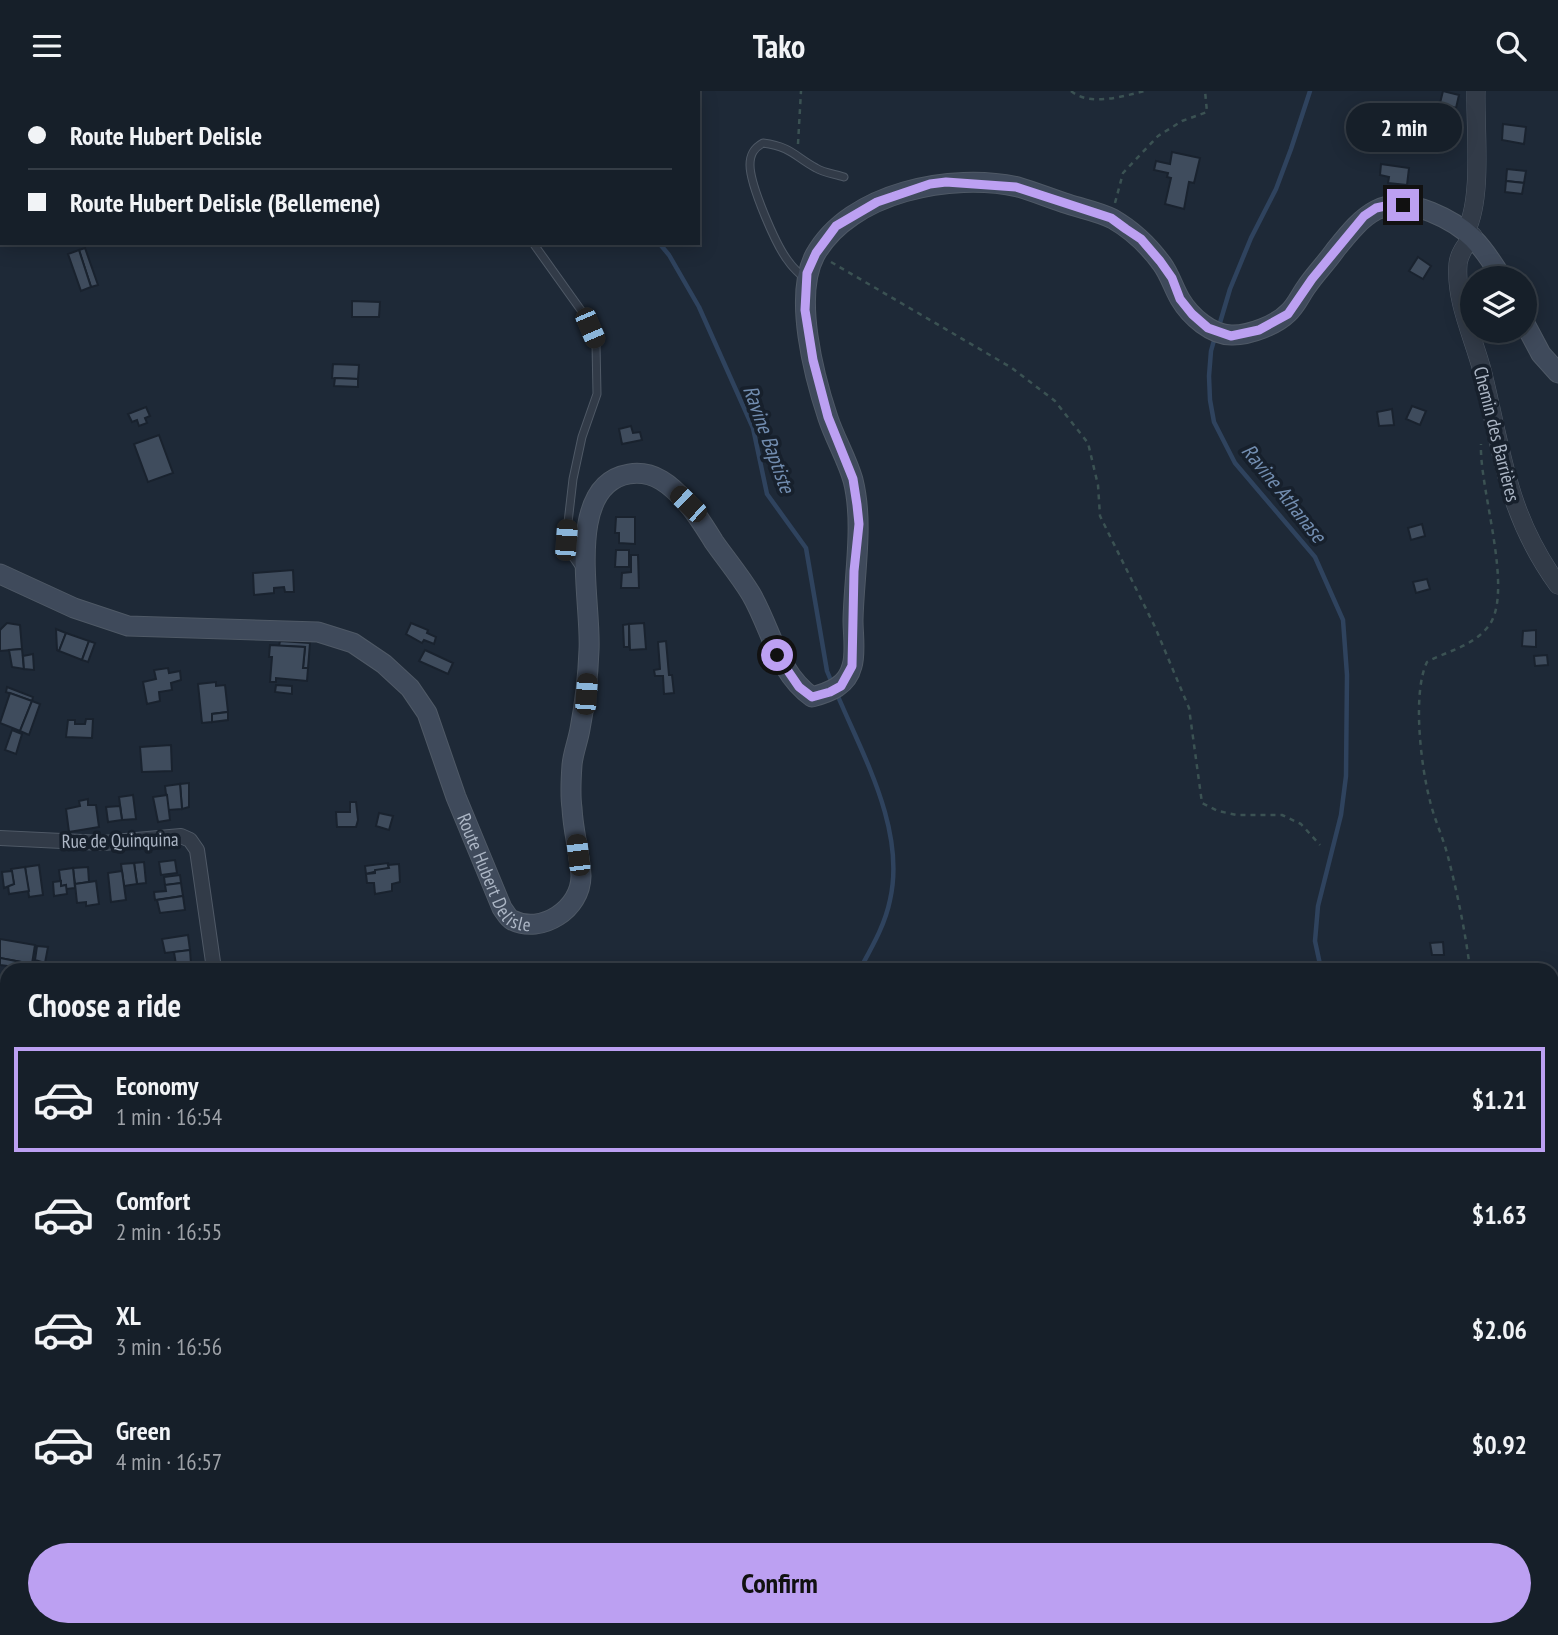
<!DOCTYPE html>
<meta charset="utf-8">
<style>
:root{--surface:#161f29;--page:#232c35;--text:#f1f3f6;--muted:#9ea2a8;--line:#353d46;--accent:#bca0f2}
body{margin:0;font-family:"PT Sans Narrow",sans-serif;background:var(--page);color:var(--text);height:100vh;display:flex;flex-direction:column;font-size:26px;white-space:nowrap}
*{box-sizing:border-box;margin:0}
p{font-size:23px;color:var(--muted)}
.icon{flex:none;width:38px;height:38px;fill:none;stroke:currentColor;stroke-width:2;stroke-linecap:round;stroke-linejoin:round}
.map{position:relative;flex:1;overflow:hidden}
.sheet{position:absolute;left:0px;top:872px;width:1559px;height:674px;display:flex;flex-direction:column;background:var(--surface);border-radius:21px 21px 0 0;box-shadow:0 4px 18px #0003,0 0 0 2px var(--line)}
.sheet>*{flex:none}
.banner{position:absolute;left:0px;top:0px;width:700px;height:154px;box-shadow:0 4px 18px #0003,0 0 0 2px var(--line);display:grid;align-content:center;height:154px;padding:0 28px;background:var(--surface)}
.controls{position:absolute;left:1460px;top:175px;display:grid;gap:14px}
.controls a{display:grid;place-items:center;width:77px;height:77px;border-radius:50%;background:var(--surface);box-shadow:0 4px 18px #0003,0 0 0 2px var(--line);font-size:35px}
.end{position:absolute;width:32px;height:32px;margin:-16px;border:9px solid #bca0f2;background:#111;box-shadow:0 0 0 4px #111}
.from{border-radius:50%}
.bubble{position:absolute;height:49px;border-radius:24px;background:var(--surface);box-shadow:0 4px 18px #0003,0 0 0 2px var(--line);font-size:23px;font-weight:700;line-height:49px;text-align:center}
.car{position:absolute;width:21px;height:42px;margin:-21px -10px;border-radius:9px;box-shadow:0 0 5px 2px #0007;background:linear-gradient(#222 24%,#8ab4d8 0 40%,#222 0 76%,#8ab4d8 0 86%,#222 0)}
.banner b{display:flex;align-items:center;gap:24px;height:66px;font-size:26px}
.banner b+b{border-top:2px solid var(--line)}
.banner i{width:18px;height:18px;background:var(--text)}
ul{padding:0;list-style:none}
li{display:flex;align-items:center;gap:21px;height:105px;margin:0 14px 10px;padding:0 14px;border:4px solid transparent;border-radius:0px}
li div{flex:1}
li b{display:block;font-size:26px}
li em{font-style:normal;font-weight:700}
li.current{border-color:var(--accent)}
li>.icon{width:63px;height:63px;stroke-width:1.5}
h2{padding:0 28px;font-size:32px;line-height:84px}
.action{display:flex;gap:14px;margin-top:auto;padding:14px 28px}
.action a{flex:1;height:80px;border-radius:42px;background:var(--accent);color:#111;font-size:28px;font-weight:700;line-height:80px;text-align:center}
header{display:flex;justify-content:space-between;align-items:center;height:91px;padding:0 28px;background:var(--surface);font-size:32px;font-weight:700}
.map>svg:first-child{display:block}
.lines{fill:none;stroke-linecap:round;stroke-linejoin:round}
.stream{stroke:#2f435e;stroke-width:4.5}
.building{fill:#3f4c5d;stroke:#19222e;stroke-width:2}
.service-casing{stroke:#4f5966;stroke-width:9}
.minor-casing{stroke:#4f5966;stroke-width:16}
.tertiary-casing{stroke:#4f5966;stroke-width:19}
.secondary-casing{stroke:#4f5966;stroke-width:21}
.path{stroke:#3b5253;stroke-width:2.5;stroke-dasharray:5 5;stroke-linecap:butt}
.service{stroke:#323b48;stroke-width:7}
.minor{stroke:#323b48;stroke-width:14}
.tertiary{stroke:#323b48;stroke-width:18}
.secondary{stroke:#3f4a5b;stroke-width:19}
.route{stroke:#bca0f2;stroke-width:9}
.labels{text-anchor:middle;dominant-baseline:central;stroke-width:7;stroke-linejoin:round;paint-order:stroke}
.street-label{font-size:19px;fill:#acb6c5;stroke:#17202c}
.water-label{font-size:21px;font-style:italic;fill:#728db0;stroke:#17202c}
</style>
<header><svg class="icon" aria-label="menu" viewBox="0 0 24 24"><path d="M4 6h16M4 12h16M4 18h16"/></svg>Tako<svg class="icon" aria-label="search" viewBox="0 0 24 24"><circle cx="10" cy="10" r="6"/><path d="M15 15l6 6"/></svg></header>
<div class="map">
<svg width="1558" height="1544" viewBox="0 0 1558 1544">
<rect width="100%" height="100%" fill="#1e2937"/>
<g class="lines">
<!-- stream -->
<g class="stream">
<path d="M 522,0 L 523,2"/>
<path d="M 659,152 L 669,164 L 699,216 L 753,337 L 767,403 L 806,457 L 827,580 L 832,592"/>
<path d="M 1219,235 L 1230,198 L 1251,147 L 1276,98 L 1291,58 L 1310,0"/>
<path d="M 1215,246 L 1211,260 L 1209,285 L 1210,309 L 1214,331 L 1235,372 L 1315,466 L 1343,529 L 1347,584 L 1346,685 L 1341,724 L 1318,815 L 1315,850 L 1321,878"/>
<path d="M 837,603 C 863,665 906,739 890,809 C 885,834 872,856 860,878"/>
<path d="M 830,1538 L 832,1544"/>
<path d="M 1440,1538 L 1445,1544"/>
</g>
</g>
<!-- building -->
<g class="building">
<path d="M 1443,0 L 1459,4 L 1456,17 L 1440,12 Z"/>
<path d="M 1503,33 L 1526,36 L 1524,53 L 1502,49 Z"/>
<path d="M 1402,40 L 1421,43 L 1420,52 L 1426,54 L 1425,60 L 1400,50 Z"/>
<path d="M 1172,61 L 1200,67 L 1194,92 L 1189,91 L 1184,118 L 1165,113 L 1171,87 L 1167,86 L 1168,82 L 1154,79 L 1156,70 L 1170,73 Z"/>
<path d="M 1381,73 L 1409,77 L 1407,94 L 1388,92 L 1389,86 L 1380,84 Z"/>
<path d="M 1507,78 L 1526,80 L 1524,92 L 1506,90 Z"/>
<path d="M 1506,90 L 1524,92 L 1522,103 L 1505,101 Z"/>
<path d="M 85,157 L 98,194 L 91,196 L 79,159 Z"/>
<path d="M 79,159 L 91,196 L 81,200 L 68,163 Z"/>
<path d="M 1418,166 L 1431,175 L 1423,188 L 1409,180 Z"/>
<path d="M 352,210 L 380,211 L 379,226 L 352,226 Z"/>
<path d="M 333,273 L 359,274 L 358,288 L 332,287 Z"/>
<path d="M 335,287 L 358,288 L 358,296 L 334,295 Z"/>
<path d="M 1412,315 L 1426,320 L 1420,334 L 1406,328 Z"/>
<path d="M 146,316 L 150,325 L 145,327 L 147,332 L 139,335 L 137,329 L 132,331 L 128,323 Z"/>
<path d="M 1392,318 L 1394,334 L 1379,335 L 1377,321 Z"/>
<path d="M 631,335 L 633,342 L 640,341 L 642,349 L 622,353 L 619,338 Z"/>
<path d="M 159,344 L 173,382 L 148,391 L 134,353 Z"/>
<path d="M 616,426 L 635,426 L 635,453 L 619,452 L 619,442 L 615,442 Z"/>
<path d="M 1422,433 L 1425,445 L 1411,449 L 1408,437 Z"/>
<path d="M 616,459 L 629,459 L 629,476 L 615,476 Z"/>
<path d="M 631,464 L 638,464 L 639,497 L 621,497 L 622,482 L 631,481 Z"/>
<path d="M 293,479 L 294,501 L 285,501 L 284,496 L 274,497 L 274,502 L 254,504 L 253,482 Z"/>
<path d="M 1427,488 L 1430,498 L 1416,502 L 1413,491 Z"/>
<path d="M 7,532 L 20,534 L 22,558 L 0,560 L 0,539 Z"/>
<path d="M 411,532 L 428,539 L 427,542 L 436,546 L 434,553 L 424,549 L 422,552 L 406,543 Z"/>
<path d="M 644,532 L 646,558 L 630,559 L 629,533 Z"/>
<path d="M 629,533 L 629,556 L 624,556 L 623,534 Z"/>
<path d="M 56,538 L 66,542 L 59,560 L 57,559 Z"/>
<path d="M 1536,539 L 1536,556 L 1522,555 L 1523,540 Z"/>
<path d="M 66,542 L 89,550 L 82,569 L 59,560 Z"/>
<path d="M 89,550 L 95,552 L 88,571 L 82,569 Z"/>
<path d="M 280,550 L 310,552 L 308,577 L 303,577 L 305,556 L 279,555 Z"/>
<path d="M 666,550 L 669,584 L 672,584 L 674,602 L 664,603 L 663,585 L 655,585 L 654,579 L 660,578 L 658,551 Z"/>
<path d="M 270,554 L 305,556 L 303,577 L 308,577 L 307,590 L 276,587 L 276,591 L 270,591 L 272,566 L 269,566 Z"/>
<path d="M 22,558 L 24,578 L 12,576 L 9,559 Z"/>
<path d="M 425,559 L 453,572 L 448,583 L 419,570 Z"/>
<path d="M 33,563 L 34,579 L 24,578 L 23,565 Z"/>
<path d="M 1547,564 L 1548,574 L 1535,575 L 1534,565 Z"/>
<path d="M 168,577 L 169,582 L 180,580 L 181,589 L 171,592 L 172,599 L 159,601 L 160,610 L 147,613 L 143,591 L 156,588 L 154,579 Z"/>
<path d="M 216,591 L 216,595 L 225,594 L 228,621 L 212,623 L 212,631 L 202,632 L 198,593 Z"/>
<path d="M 276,594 L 292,595 L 292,603 L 275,601 Z"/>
<path d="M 7,596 L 33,606 L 32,610 L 6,601 Z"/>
<path d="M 10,602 L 32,610 L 20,640 L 0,632 Z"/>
<path d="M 32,610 L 40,613 L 29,644 L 20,640 Z"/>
<path d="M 228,621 L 228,629 L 212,631 L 212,623 Z"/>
<path d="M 86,628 L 93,628 L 92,647 L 66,646 L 68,629 L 75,629 L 75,633 L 85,633 Z"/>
<path d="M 12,639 L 22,643 L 16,663 L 5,659 Z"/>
<path d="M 171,654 L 172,680 L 142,681 L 140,656 Z"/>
<path d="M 189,692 L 189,716 L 182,718 L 180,693 Z"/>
<path d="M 180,693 L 182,718 L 168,719 L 165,695 Z"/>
<path d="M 133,704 L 136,728 L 122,729 L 119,706 Z"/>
<path d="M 167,704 L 170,729 L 158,731 L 153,706 Z"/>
<path d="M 88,708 L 88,714 L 96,714 L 99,736 L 69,741 L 66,718 L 80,715 L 79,710 Z"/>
<path d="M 350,711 L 356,711 L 358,729 L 356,736 L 337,736 L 336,721 L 350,721 Z"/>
<path d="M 120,715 L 122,729 L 108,731 L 106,716 Z"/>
<path d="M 379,722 L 393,725 L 389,739 L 376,735 Z"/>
<path d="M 175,769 L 177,782 L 161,784 L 159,771 Z"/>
<path d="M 144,771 L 146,792 L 137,793 L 134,772 Z"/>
<path d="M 134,772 L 137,793 L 124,795 L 121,773 Z"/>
<path d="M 388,772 L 389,777 L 366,783 L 365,775 Z"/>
<path d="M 399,773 L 400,791 L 392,793 L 392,800 L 375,803 L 374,792 L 367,792 L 366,783 L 375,782 L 375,779 L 389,777 L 388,774 Z"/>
<path d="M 39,774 L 43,804 L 29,806 L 25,776 Z"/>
<path d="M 25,776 L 29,800 L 9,803 L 8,794 L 14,793 L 11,778 Z"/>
<path d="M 88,776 L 89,791 L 75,793 L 73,777 Z"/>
<path d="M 73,777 L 75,797 L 66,798 L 66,794 L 61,795 L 59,779 Z"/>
<path d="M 12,780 L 14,793 L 4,797 L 2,781 Z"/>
<path d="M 122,780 L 126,809 L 111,811 L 108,782 Z"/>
<path d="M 180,784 L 181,792 L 165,794 L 164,786 Z"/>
<path d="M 61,790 L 61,795 L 66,794 L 67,803 L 54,805 L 53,791 Z"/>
<path d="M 96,790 L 99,813 L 86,815 L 86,811 L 77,812 L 75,793 Z"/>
<path d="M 181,792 L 183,805 L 155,809 L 154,801 L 166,800 L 165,794 Z"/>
<path d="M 183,805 L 185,819 L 160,822 L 157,809 Z"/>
<path d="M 188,844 L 190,859 L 165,862 L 162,848 Z"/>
<path d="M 0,848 L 35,854 L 32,873 L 0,867 Z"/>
<path d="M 1443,851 L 1444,864 L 1432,864 L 1430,852 Z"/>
<path d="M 37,855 L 48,856 L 45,872 L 35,869 Z"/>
<path d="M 190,859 L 191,873 L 176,874 L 174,861 Z"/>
<path d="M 0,867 L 32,873 L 30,878 L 0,874 Z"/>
<path d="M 0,910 L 7,911 L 6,931 L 0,929 Z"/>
<path d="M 7,1277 L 7,1297 L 0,1298 L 0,1279 Z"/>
</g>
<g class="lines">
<!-- service casing -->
<g class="service-casing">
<g id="service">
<path d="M 306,0 L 306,2"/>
<path d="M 397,0 L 398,2"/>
<path d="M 533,152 L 583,222 L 596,253 L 597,303 L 582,346 L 573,388 L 566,449 L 570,462 L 581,478"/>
<path d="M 804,187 C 799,182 793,177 789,171 C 776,155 750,94 750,74 C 750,63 754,57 763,52 C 792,56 794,65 816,77 C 824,82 835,83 844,86"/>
</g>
</g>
<!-- minor casing -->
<g class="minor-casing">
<g id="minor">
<path d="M 0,747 L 103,752 L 181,745 L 190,749 L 197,759 L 214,878"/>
<path d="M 0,1122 L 7,1121"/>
<path d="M 0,1506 L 7,1530"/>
</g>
</g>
<!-- tertiary casing -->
<g class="tertiary-casing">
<g id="tertiary">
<path d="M 1466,140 C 1483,107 1475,38 1476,0"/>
<path d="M 1473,145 C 1466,154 1459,162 1458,173 C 1455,211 1474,247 1483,283 C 1503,365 1507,423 1558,494"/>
<path d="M 0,1017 L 7,1017"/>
<path d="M 0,1493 L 7,1487"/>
</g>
</g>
<!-- secondary casing -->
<g class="secondary-casing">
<g id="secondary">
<path d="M 1524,231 L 1541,263 L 1558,282"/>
<path id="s1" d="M 0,483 L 74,517 L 128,535 L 318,541 L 353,552 L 384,573 L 410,597 L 427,622 L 456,706 L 502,817 C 505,821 508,827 512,829 C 541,844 581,818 581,785 C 580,763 573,740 572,717 C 570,703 571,688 572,674 C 573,662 578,650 580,638 C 585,612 588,586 589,559 C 592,513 563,394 629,383 C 654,379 671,394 687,412 C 697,423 706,438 714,451 C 726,468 740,485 751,503 C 772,539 777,581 812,606 C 830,601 847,595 852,575 C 856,562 853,543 853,529 C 854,484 864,432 853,389 C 847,368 835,348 828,327 C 814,285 793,205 815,164 C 850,101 952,81 1018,96 C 1035,101 1052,108 1068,113 C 1083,118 1100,121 1113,128 C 1132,139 1149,155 1162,173 C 1170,184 1173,196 1180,208 C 1190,225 1212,245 1233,244 C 1250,244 1276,234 1288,222 C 1296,215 1301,203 1307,195 C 1316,182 1327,171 1336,158 C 1364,123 1383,102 1431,121 C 1468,136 1482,154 1502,187"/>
</g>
</g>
<!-- path -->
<g class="path">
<path d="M 1071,0 C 1090,16 1123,5 1145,0"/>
<path d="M 798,53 L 801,0"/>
<path d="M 1115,112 L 1123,82 L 1158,45 L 1182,30 L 1207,21 L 1205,0"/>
<path d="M 831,171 L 1012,277 L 1055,310 L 1088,352 L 1098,394 L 1100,425 L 1155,536 L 1189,617 L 1202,712 L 1218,720 L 1237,724 L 1282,724 L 1301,733 L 1320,754"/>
<path d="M 1470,878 C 1465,839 1457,800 1447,762 C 1442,744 1434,727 1430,710 C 1421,676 1412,602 1427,571 C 1447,560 1471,556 1487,537 C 1516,505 1479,399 1481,353"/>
<path d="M 1552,1207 L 1558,1213"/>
<path d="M 1552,1218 L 1556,1232 L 1552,1239"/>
<path d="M 1528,1538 L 1535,1544"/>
<path d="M 520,1544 L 523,1538"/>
</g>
<!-- service -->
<use href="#service" class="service"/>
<!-- minor -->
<use href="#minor" class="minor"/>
<!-- tertiary -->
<use href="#tertiary" class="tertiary"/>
<!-- secondary -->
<use href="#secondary" class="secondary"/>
</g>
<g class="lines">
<!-- route -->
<path class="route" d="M 777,564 L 799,596 L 812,606 L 830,601 L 841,595 L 852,575 L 854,480 L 859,433 L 857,414 L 853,388 L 828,326 L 813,269 L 805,219 L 807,182 L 816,162 L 836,135 L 877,111 L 930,93 L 946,91 L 1016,96 L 1111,127 L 1126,138 L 1141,148 L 1160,170 L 1172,187 L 1180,208 L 1192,223 L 1208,237 L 1231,245 L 1259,239 L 1288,223 L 1312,188 L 1364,125 L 1376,117 L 1390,114 L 1403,114"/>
</g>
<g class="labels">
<!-- street labels -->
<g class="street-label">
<text transform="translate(1497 343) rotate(76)">Chemin des Barrières</text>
<text transform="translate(120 749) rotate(-1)">Rue de Quinquina</text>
<text stroke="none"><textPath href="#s1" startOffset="644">Route Hubert Delisle</textPath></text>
</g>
<!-- water labels -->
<g class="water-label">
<text transform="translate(769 348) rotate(70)">Ravine Baptiste</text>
<text transform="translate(1284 402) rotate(51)">Ravine Athanase</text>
</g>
</g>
</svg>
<div class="controls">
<a><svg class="icon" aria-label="layers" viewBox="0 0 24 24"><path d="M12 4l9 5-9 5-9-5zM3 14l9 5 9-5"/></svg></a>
</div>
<i class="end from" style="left:777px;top:564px"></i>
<i class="end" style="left:1403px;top:114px"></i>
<div class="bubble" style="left:1346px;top:12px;width:116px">2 min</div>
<i class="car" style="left:590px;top:237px;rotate:157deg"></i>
<i class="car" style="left:688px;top:413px;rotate:314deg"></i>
<i class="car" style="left:566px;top:449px;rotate:4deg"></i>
<i class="car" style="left:586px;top:603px;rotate:4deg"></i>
<i class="car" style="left:578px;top:764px;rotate:353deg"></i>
<div class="banner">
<b><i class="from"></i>Route Hubert Delisle</b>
<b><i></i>Route Hubert Delisle (Bellemene)</b>
</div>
<section class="sheet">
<h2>Choose a ride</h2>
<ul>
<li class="current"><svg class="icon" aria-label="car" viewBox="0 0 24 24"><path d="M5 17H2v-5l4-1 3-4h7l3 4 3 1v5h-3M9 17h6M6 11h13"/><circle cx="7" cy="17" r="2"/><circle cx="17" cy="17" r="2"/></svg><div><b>Economy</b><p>1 min · 16:54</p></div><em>$1.21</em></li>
<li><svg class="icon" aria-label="car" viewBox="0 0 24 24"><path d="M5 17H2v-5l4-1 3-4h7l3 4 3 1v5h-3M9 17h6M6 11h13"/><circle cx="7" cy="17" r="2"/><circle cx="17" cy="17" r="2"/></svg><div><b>Comfort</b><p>2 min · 16:55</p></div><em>$1.63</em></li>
<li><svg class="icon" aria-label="car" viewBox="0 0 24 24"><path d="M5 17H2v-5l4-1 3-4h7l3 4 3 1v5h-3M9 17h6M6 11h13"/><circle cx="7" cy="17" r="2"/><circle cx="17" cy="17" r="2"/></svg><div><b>XL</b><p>3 min · 16:56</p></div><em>$2.06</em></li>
<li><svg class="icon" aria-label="car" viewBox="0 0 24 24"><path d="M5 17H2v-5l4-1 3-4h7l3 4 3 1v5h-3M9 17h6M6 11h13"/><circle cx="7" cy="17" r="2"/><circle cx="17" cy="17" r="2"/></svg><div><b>Green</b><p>4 min · 16:57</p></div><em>$0.92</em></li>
</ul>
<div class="action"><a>Confirm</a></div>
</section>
</div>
